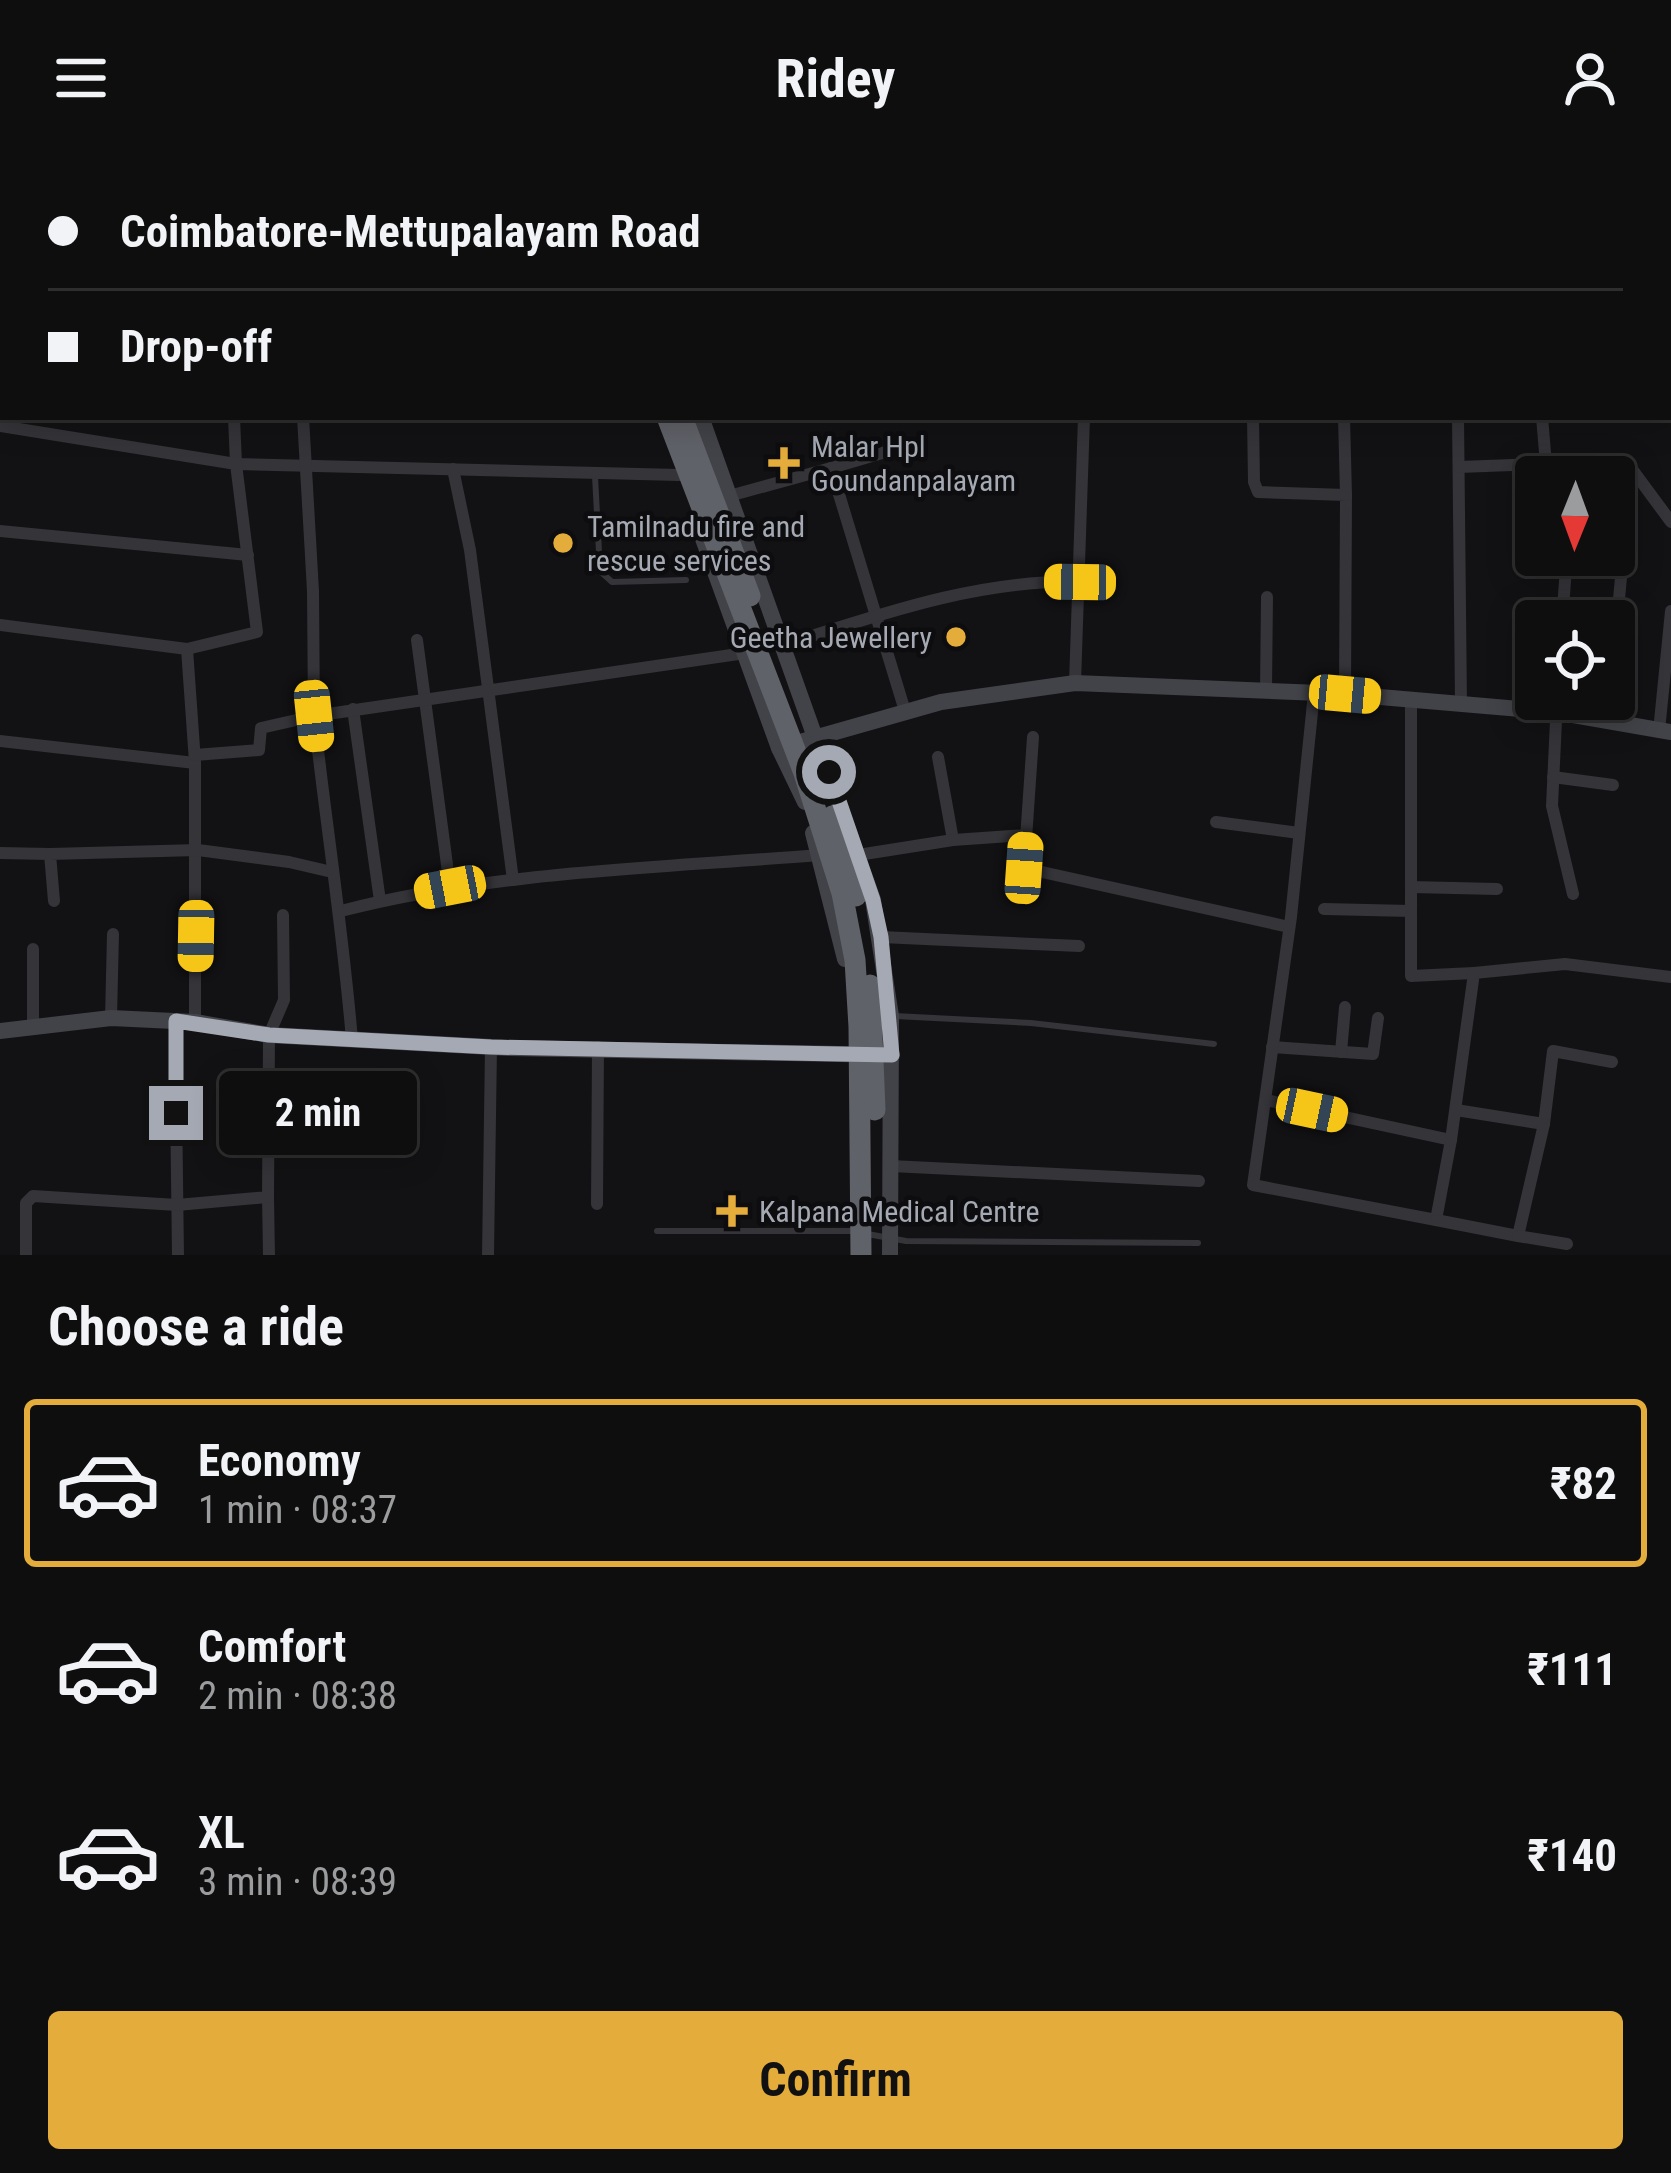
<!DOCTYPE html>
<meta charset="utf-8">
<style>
:root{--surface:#0e0e0f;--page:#171718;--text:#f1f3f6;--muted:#9b9c9e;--line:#2e2e2f;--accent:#e4ac3b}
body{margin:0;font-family:"Roboto Condensed",sans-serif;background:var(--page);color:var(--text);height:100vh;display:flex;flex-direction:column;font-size:45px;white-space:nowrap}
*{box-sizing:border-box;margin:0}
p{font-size:39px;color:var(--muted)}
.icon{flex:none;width:66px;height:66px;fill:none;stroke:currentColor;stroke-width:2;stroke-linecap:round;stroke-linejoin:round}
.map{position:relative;height:1099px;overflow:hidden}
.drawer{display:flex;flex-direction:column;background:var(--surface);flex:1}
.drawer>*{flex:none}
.hud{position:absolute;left:0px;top:0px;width:1671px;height:264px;box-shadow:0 6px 30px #0003,0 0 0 3px var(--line);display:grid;align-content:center;height:264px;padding:0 48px;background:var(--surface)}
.needle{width:78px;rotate:181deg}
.fabs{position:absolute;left:1515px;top:300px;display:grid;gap:24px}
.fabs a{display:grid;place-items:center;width:120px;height:120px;border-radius:12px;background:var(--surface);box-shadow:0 6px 30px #0003,0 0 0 3px var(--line);font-size:60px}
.end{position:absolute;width:54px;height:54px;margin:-27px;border:15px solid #a5a9b3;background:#111;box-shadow:0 0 0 6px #111}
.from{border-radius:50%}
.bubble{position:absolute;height:84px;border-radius:12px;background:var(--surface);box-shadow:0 6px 30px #0003,0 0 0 3px var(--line);font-size:39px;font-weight:700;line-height:84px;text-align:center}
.car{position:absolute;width:36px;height:72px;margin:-36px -18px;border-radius:15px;box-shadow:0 0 9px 3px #0007;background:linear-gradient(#f5c518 24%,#345 0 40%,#f5c518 0 76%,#345 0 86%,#f5c518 0)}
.hud b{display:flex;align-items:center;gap:42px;height:114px;font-size:45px}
.hud b+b{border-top:3px solid var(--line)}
.hud i{width:30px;height:30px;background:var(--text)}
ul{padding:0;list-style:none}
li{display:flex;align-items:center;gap:36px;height:168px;margin:0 24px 18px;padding:0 24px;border:6px solid transparent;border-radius:12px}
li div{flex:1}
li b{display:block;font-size:45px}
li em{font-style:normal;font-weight:700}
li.current{border-color:var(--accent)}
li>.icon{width:108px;height:108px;stroke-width:1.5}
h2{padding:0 48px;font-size:54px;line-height:144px}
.primary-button{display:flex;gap:24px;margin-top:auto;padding:24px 48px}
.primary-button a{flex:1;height:138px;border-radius:12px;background:var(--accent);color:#111;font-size:48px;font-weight:700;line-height:138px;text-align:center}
header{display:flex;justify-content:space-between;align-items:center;height:156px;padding:0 48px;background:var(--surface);font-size:54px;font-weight:700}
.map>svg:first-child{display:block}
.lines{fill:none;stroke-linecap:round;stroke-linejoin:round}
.stream{stroke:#2d353b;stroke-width:4.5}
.lane{stroke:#343439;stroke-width:6}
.street{stroke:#343439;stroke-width:12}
.secondary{stroke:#424348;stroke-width:16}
.highway{stroke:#606269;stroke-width:21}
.highway-bridge{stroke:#606269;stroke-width:21}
.route{stroke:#a5a9b3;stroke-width:15}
.poi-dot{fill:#e4ac3b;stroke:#0d0d0f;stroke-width:4.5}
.labels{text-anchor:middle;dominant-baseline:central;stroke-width:9;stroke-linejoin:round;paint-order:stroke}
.poi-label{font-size:30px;fill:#a5a9b3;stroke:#0d0d0f;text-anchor:start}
</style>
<header><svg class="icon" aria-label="menu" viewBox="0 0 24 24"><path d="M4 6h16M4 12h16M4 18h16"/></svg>Ridey<svg class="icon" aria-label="person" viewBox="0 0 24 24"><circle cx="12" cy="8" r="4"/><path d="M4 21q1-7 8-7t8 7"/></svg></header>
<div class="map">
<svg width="1671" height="1099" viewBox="0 0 1671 1099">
<rect width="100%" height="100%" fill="#121214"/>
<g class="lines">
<!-- stream -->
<g class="stream">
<path d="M 1528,0 L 1530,3"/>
<path d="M 1668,214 L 1671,219"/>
</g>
<!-- lane -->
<g class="lane">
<path d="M 595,320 L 600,415 L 612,426 L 686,424"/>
<path d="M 895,860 L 1031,867 L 1214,888"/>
<path d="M 657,1075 L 851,1075 L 906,1085 L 1198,1087"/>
</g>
<!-- street -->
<g class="street">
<path d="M 0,0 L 63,3"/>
<path d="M 250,0 L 250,3"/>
<path d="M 1152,0 L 1152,3"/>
<path d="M 1420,0 L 1422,3"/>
<path d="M 906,2 L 928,3"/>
<path d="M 1258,3 L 1258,0"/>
<path d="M 1348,3 L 1349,0"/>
<path d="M 0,113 L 3,114"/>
<path d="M 0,170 L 3,171"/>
<path d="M 234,261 L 236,308 L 679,319"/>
<path d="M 1253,261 L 1254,326 L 1258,336 L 1346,339 L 1345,538"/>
<path d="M 1344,261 L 1346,339"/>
<path d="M 1458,261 L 1461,548"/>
<path d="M 1542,261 L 1546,308"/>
<path d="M 0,270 L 236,308 L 257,476 L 187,493"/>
<path d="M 896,293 L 831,312 L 905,555"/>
<path d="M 1459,311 L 1626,305 L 1671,366"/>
<path d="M 453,313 L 470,394 L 513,724"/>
<path d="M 729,340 L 831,312"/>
<path d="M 0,375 L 248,399"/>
<path d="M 1562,465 L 1567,399"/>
<path d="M 0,469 L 187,493 L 195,606"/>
<path d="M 417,484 L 450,731"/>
<path d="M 784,489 C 878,459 980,423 1080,426"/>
<path d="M 1614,497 L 1624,389"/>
<path d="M 1075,527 L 1084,261"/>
<path d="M 1266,534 L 1267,441"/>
<path d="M 1557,543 L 1552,650 L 1573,738"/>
<path d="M 1411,544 L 1411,820 L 1474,817"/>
<path d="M 353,553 L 380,745"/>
<path d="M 1608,566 L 1610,543"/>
<path d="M 1659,575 L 1671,455"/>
<path d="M 1033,581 L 1024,712 L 1289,771"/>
<path d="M 0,585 L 195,607 L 195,866"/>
<path d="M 195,599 L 259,594 L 261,572 L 314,560 L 313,435 L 303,261"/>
<path d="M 938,601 L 953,684"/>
<path d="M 1553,621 L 1613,629"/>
<path d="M 1216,666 L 1299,677"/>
<path d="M 0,697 L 50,698"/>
<path d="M 858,699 L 953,684 L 1026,679"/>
<path d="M 1411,731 L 1497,733"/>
<path d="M 54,745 L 50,698 L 198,694 L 289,706 L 332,716"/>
<path d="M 1324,753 L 1411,755"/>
<path d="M 341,755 C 496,715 660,712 819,699"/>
<path d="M 881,781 L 1079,790"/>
<path d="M 33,793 L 33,872"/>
<path d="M 111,862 L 113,778"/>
<path d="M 175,865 L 178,1099"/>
<path d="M 352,884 C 343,775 326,668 314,560 L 745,497"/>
<path d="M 1272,891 L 1373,898 L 1378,862"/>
<path d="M 1341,896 L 1345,851"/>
<path d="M 1266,944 L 1451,984 L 1436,1064 L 1253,1029 L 1291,761 L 1314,537"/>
<path d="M 1456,954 L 1544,968 L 1553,895 L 1612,906"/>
<path d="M 1451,984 L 1474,817 L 1565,808 L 1671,821"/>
<path d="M 891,1010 L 1199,1025"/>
<path d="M 268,1041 L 269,1099"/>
<path d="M 597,1048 L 598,891"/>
<path d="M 1436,1064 L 1518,1080 L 1544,968"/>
<path d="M 1518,1080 L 1567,1088"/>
<path d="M 26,1099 L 26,1047 L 33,1040 L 177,1049 L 268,1041 L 269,879 L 284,844 L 283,759"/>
<path d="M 488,1099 L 491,891"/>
</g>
<!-- secondary -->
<g class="secondary">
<path d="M 555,0 L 556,3"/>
<path d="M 603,0 L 604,3"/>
<path d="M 1570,0 L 1573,3"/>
<path d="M 1668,114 L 1671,118"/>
<path d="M 701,261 L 873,744 L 891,860 L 890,1099"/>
<path d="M 702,380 L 779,592 L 805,646"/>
<path d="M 779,592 L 941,546 L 1075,527 L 1345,538 L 1556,556 L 1671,576"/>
<path d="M 813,677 L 845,803"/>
<path d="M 0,875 L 111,862 L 195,866 L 269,879 L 510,892 L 892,899"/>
</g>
<!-- highway -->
<g class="highway">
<path d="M 575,0 L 576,3"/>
<path d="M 592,0 L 593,3"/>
</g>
<!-- highway-bridge -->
<g class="highway-bridge">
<path d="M 667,261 L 804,617 L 842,737 L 855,804 L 859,871 L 861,1099"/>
<path d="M 682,261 L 750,440"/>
<path d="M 832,660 L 856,740"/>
<path d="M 870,829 L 875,954"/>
</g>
</g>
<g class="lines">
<!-- route -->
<path class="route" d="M 176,957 L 176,865 L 269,879 L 491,891 L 892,899 L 881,781 L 873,744 L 829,616"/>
</g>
<!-- markers -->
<g class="poi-dot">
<path d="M778 289h12v12h12v12h-12v12h-12v-12h-12v-12h12z"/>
<circle cx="563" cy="387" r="12"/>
<circle cx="956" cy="481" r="12"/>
<path d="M726 1037h12v12h12v12h-12v12h-12v-12h-12v-12h12z"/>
</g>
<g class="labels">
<!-- poi labels -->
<g class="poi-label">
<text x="811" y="290">Malar Hpl<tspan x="811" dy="34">Goundanpalayam</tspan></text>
<text x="587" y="370">Tamilnadu fire and<tspan x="587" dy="34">rescue services</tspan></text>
<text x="932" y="481" text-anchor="end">Geetha Jewellery</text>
<text x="759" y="1055">Kalpana Medical Centre</text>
</g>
</g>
</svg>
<div class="fabs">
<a><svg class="needle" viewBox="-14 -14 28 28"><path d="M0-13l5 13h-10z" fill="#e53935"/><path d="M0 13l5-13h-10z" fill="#9b9c9e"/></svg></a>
<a><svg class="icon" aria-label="locate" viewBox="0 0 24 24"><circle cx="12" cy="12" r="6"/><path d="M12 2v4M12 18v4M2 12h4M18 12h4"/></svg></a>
</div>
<i class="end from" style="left:829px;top:616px"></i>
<i class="end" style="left:176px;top:957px"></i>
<div class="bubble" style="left:219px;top:915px;width:198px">2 min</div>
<i class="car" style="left:1080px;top:426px;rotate:271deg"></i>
<i class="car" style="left:1345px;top:538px;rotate:95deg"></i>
<i class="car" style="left:314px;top:560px;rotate:174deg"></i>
<i class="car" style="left:1024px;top:712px;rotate:4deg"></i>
<i class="car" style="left:450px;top:731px;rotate:259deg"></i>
<i class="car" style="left:196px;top:780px;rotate:181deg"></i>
<i class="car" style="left:1312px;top:954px;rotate:102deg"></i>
<div class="hud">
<b><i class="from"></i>Coimbatore-Mettupalayam Road</b>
<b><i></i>Drop-off</b>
</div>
</div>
<section class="drawer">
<h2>Choose a ride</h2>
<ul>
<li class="current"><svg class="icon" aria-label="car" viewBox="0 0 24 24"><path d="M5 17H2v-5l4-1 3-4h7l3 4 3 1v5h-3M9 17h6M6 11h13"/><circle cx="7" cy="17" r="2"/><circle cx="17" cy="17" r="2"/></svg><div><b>Economy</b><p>1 min · 08:37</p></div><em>₹82</em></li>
<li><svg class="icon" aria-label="car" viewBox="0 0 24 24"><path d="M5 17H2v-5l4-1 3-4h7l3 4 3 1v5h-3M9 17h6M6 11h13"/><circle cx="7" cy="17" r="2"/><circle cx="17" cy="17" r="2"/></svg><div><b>Comfort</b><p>2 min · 08:38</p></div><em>₹111</em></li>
<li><svg class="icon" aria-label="car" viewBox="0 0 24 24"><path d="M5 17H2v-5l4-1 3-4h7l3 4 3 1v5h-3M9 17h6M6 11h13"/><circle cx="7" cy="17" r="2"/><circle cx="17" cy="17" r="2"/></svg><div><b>XL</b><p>3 min · 08:39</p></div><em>₹140</em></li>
</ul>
<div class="primary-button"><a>Confirm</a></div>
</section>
